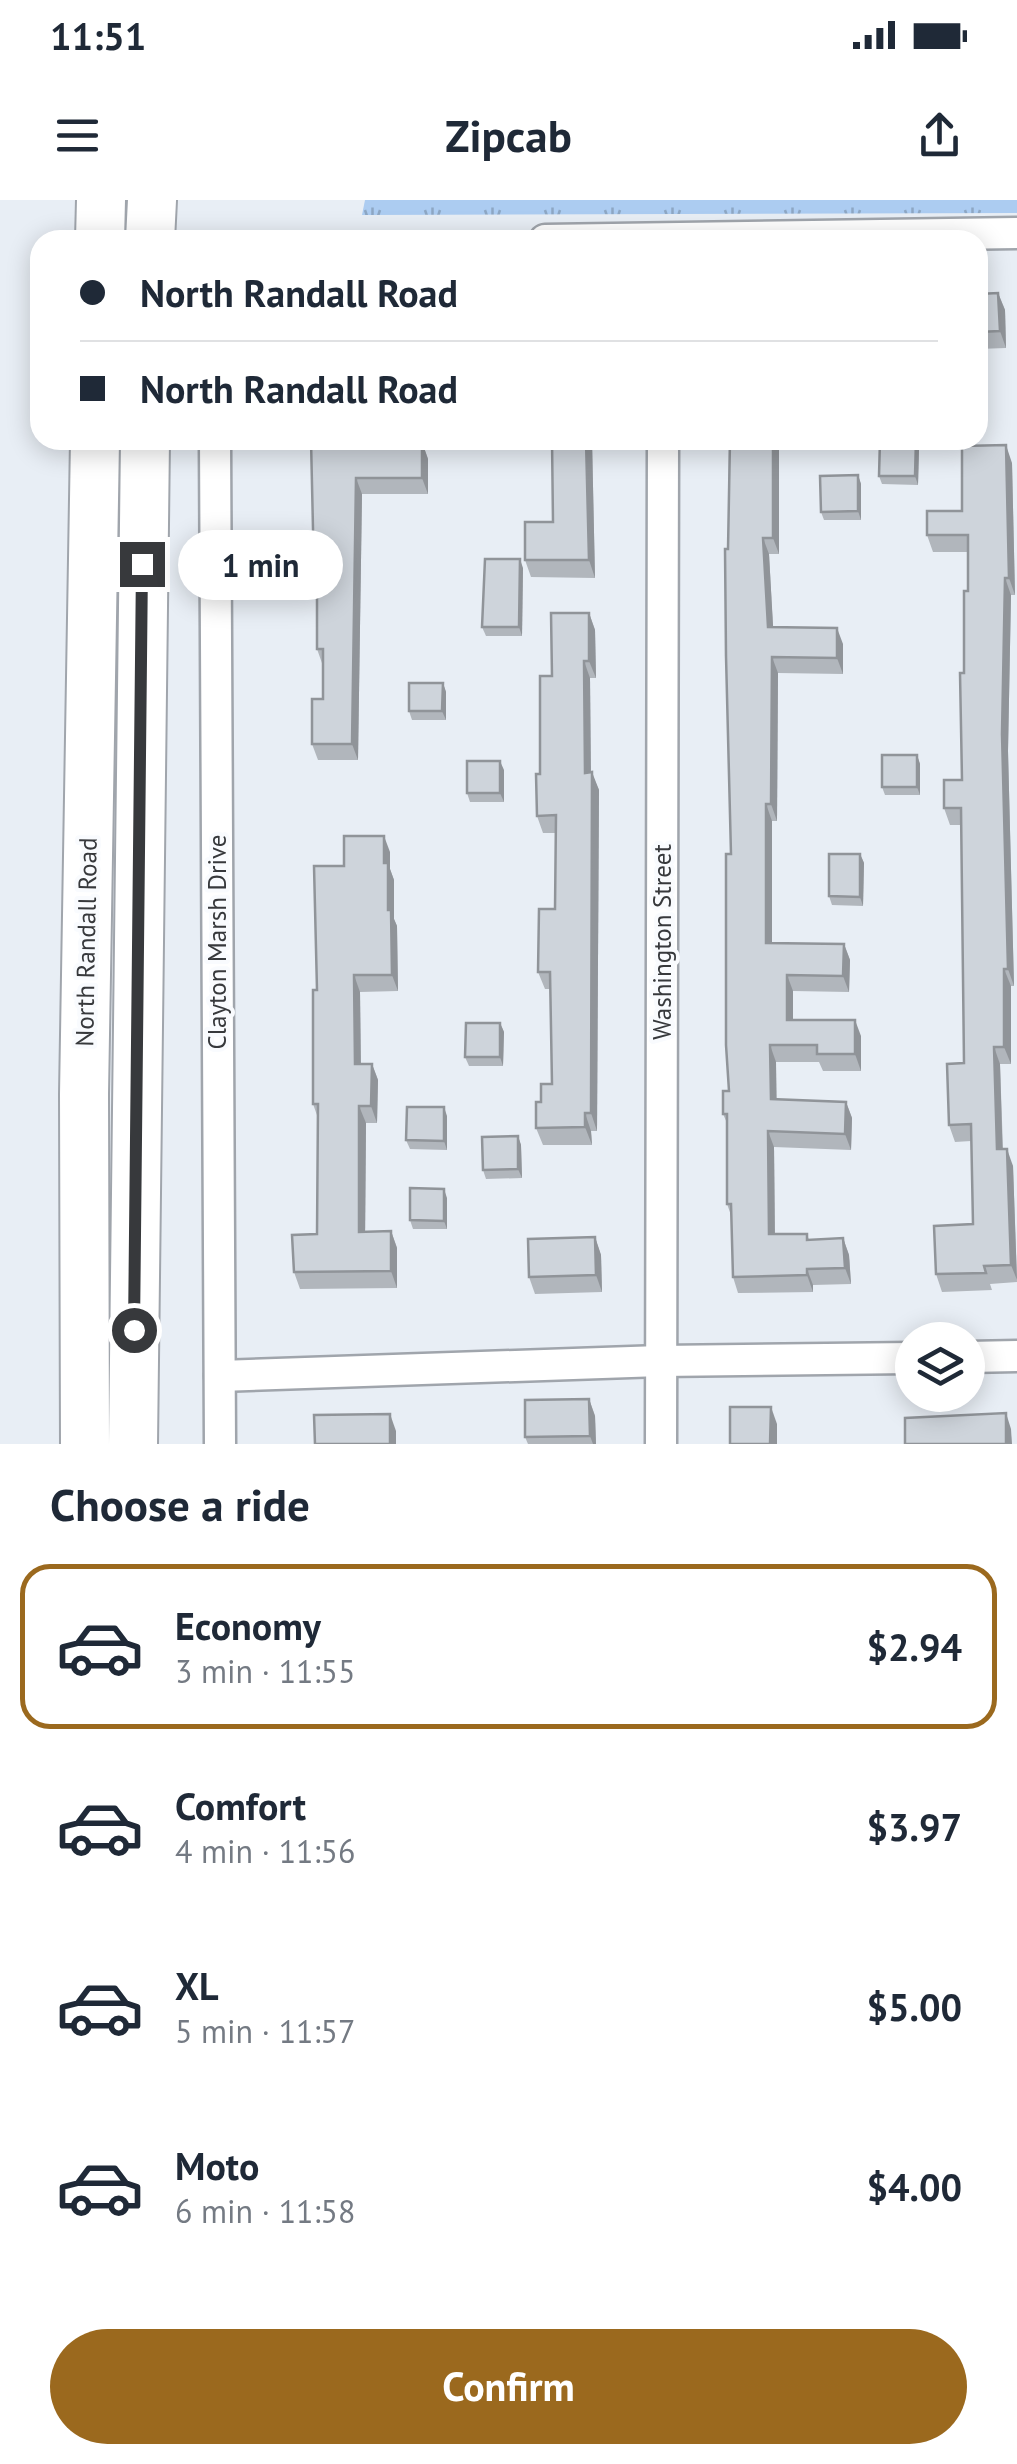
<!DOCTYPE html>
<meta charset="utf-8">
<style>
:root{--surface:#fff;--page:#f2f2f3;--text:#1f2937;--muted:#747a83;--line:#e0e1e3;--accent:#9b691e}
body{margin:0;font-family:"PT Sans",sans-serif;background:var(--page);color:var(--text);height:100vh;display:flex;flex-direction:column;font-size:38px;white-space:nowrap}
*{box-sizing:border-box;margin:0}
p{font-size:32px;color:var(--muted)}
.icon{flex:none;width:55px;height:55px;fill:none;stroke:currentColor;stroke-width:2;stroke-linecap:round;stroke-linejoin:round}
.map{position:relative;height:1244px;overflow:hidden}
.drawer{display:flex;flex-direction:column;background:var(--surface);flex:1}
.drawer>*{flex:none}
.hud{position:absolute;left:30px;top:30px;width:958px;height:220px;border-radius:30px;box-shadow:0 5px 25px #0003;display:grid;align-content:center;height:220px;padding:0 50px;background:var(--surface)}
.fabs{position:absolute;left:895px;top:1122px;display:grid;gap:20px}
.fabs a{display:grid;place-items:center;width:90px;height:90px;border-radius:50%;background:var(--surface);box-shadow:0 5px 25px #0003;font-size:50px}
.end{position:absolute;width:45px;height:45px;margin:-22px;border:12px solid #37393c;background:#fff;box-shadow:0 0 0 5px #fff}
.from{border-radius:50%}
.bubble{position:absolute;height:70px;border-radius:35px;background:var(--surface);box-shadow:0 5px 25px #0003;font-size:32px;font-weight:700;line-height:70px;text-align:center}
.hud b{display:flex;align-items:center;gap:35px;height:95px;font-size:38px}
.hud b+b{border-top:2px solid var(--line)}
.hud i{width:25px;height:25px;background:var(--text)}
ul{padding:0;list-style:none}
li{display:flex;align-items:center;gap:30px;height:165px;margin:0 20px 15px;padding:0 30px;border:5px solid transparent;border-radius:30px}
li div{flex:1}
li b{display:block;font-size:38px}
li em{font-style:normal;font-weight:700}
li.current{border-color:var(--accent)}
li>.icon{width:90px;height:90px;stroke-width:1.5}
h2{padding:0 50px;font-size:45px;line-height:120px}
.button{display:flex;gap:20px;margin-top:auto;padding:20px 50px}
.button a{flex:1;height:115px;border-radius:60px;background:var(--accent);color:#fff;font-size:40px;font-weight:700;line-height:115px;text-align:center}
.status{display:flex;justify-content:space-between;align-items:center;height:70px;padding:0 50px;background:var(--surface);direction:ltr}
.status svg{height:28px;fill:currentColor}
header{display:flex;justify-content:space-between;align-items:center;height:130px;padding:0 50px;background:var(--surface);font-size:45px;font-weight:700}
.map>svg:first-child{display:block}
.park{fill:url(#park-tufts)}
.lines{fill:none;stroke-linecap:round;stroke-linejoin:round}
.minor-casing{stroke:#a0a5ac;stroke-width:35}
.primary-casing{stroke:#a0a5ac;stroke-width:52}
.minor{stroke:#fff;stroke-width:30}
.primary{stroke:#fff;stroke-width:48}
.wall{fill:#b1b6bc}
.shaded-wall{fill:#909499}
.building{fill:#ced4db;stroke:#909499;stroke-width:2.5}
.route{stroke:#37393c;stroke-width:12}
.labels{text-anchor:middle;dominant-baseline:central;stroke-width:8;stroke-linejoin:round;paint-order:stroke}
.street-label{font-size:25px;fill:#37393c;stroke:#f9fbfe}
</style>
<div class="status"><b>11:51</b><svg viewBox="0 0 49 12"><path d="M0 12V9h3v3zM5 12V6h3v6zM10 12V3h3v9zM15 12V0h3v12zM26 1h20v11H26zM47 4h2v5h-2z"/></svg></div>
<header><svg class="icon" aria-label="menu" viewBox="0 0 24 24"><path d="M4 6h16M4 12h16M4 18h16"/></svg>Zipcab<svg class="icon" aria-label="share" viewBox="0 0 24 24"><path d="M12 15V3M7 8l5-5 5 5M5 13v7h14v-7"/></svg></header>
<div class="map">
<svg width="1017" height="1244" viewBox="0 0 1017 1244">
<defs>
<pattern id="park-tufts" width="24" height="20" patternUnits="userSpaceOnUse" patternTransform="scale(2.5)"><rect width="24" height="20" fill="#acccf1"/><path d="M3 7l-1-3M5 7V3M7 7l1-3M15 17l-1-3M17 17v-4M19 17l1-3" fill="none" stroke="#8da7c4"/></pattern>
</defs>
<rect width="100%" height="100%" fill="#e8eef5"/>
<!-- park -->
<path class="park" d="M 365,0 L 1017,0 L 1017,13 L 362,15 Z"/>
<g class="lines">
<!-- minor casing -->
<g class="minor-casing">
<g id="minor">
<path d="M 545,40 L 1017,33"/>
<path d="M 215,240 L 220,1244"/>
<path d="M 968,1157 L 1017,1156"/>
<path d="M 220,1176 L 660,1161 L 912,1158"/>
<path d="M 661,1244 L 663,240"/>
</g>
</g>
<!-- primary casing -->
<g class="primary-casing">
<g id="primary">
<path d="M 100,40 L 101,0"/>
<path d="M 150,40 L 152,0"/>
<path d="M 85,1244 L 84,894 L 95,240"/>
<path d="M 133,1244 L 145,240"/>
</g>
</g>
<!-- minor -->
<use href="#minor" class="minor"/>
<!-- primary -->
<use href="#primary" class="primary"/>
</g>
<!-- wall -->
<g class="wall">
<path d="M 998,93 L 1005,110 L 1006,148 L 978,149 L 978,94 Z"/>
<path d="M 311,240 L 359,240 L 359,242 L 422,242 L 428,259 L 428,294 L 362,294 L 358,560 L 318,560 L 312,544 L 323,499 L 323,466 L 317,449 L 317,382 L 314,373 Z"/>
<path d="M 516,240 L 592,240 L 595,378 L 531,377 L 525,360 L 553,322 L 552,243 L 518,244 Z"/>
<path d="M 729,240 L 785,240 L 785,243 L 779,243 L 779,354 L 769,354 L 773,427 L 843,444 L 843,474 L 778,473 L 777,621 L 772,621 L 772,743 L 844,744 L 850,760 L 849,792 L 793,791 L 793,820 L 861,836 L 861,871 L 823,871 L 819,862 L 776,862 L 776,900 L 846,902 L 852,918 L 851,950 L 774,947 L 775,1034 L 807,1034 L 809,1040 L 843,1038 L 849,1055 L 851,1084 L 813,1085 L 813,1092 L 738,1093 L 733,1077 L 731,1015 L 727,1004 L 727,923 L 723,914 L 729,891 L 731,654 L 728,349 Z"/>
<path d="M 919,249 L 918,285 L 882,284 L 879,276 Z"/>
<path d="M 1012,263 L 1015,395 L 1011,395 L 1008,551 L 1014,786 L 1011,786 L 1011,864 L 1000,864 L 1003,949 L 1013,966 L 1017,1082 L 990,1084 L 992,1090 L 942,1092 L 936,1074 L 973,1024 L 971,941 L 955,942 L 949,925 L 964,863 L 961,625 L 950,625 L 944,608 L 962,580 L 968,352 L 933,352 L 927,335 L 962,311 Z"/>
<path d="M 858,275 L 861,284 L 861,320 L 824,320 L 821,312 Z"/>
<path d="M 523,368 L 522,436 L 486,436 L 482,427 Z"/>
<path d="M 589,413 L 595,430 L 596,478 L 590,478 L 591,572 L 599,590 L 597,931 L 591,931 L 592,945 L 543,945 L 536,928 L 541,902 L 552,884 L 550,789 L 545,789 L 538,772 L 555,709 L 556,633 L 543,633 L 537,616 L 552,476 Z"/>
<path d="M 443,483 L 446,492 L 446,520 L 412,520 L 409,511 Z"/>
<path d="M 917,555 L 920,564 L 920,595 L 885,595 L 882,587 Z"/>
<path d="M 504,570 L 504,602 L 470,602 L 467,593 Z"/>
<path d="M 390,652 L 390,669 L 394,680 L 394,719 L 397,726 L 398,791 L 360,792 L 361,864 L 372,864 L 378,880 L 377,923 L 366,923 L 365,1032 L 391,1031 L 397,1048 L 397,1088 L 300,1089 L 294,1072 L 317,1034 L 318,918 L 313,904 L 317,790 L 344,666 Z"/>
<path d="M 860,654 L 864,663 L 863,706 L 832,705 L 829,696 Z"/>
<path d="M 500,823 L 504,832 L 503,866 L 469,866 L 465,857 Z"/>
<path d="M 447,916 L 447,950 L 410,949 L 406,940 Z"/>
<path d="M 518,936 L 521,945 L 522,978 L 486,979 L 483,970 Z"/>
<path d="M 447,998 L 447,1029 L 413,1029 L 410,1020 Z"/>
<path d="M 595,1037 L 601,1055 L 602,1092 L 535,1094 L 529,1077 Z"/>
<path d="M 589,1199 L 595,1216 L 596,1244 L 528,1244 L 525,1237 Z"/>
</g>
<!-- shaded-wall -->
<g class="shaded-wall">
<path d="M 998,93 L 1005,110 L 1006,148 L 1000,131 Z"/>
<path d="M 586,240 L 592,240 L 595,378 L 589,360 Z"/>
<path d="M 773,240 L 778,240 L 779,243 L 779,354 L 773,338 Z"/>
<path d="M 916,240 L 919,249 L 918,285 L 915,276 Z"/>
<path d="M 422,242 L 428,259 L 428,294 L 422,278 Z"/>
<path d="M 1006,245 L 1012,263 L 1015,395 L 1009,378 Z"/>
<path d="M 858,275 L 861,284 L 861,320 L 858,311 Z"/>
<path d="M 356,278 L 362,294 L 358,560 L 352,544 Z"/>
<path d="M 763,338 L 769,354 L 774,443 L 768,427 Z"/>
<path d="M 520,359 L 523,368 L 522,436 L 519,427 Z"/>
<path d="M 1005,378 L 1011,395 L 1008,551 L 1014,786 L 1008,769 L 1002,534 Z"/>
<path d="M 589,413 L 595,430 L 596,478 L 589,461 Z"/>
<path d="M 837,428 L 843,444 L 843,474 L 837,458 Z"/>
<path d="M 772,457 L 778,473 L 777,621 L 771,604 Z"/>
<path d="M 584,461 L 590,478 L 591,590 L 585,573 Z"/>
<path d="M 443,483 L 446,492 L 446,520 L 442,511 Z"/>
<path d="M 917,555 L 920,564 L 920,595 L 917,587 Z"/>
<path d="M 500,561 L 504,570 L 504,602 L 500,593 Z"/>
<path d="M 592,572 L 599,590 L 597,931 L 591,913 Z"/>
<path d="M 766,604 L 772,621 L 772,759 L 766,743 Z"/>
<path d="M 384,636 L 390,652 L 390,669 L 394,680 L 394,719 L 397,726 L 398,791 L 392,775 L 384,663 Z"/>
<path d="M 860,654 L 864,663 L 863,706 L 860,697 Z"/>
<path d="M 844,744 L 850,760 L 849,792 L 843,776 Z"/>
<path d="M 1004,769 L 1011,786 L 1011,864 L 1004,847 Z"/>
<path d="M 354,775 L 360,792 L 361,880 L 355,864 Z"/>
<path d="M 787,775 L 793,791 L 793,836 L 787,820 Z"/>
<path d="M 855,820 L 861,836 L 861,871 L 855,854 Z"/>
<path d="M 500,823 L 504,832 L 503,866 L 500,857 Z"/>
<path d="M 770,845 L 776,862 L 777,916 L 771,899 Z"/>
<path d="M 994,847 L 1000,864 L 1003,966 L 997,949 Z"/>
<path d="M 372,864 L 378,880 L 377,923 L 371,906 Z"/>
<path d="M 846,902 L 852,918 L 851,950 L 845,934 Z"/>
<path d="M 359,906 L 366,923 L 365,1048 L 359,1032 Z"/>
<path d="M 444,907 L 447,916 L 447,950 L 444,941 Z"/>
<path d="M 585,913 L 591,931 L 592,945 L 585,927 Z"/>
<path d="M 768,931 L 774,947 L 775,1051 L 769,1034 Z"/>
<path d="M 518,936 L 521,945 L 522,978 L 518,969 Z"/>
<path d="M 1007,949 L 1013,966 L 1017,1080 L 1011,1065 Z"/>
<path d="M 444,989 L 447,998 L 447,1029 L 444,1021 Z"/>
<path d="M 391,1031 L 397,1048 L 397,1088 L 391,1071 Z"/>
<path d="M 595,1037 L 601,1055 L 602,1092 L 596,1075 Z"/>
<path d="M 843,1038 L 849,1055 L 851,1084 L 845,1068 Z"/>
<path d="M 807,1069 L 813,1085 L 813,1092 L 807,1075 Z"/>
<path d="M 589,1199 L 595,1216 L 596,1244 L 593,1244 L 590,1236 Z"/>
<path d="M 771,1207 L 777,1224 L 777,1244 L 770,1244 Z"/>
<path d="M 1006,1213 L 1011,1229 L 1012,1244 L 1006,1244 Z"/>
<path d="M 390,1214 L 396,1231 L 396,1244 L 390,1244 Z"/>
</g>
<!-- building -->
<g class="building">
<path d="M 998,93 L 1000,131 L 978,132 L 978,94 Z"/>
<path d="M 311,240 L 353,240 L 353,242 L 422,242 L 422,278 L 356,278 L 352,544 L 312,544 L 312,499 L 323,499 L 323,449 L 317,449 L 317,373 L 314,373 Z"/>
<path d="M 552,240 L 586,240 L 589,360 L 525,360 L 525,322 L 553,322 Z"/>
<path d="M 730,240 L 773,240 L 773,338 L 763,338 L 768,427 L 837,428 L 837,458 L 772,457 L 771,604 L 766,604 L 766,743 L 844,744 L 843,776 L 787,775 L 787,820 L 855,820 L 855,854 L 817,854 L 817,845 L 770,845 L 771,899 L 846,902 L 845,934 L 768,931 L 769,1034 L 807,1034 L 807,1040 L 843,1038 L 845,1068 L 807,1069 L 807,1075 L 733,1077 L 731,1004 L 727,1004 L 727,914 L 723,914 L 723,891 L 729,891 L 726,845 L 726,654 L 731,654 L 726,456 L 725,349 L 728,349 Z"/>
<path d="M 880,240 L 916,240 L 915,276 L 879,276 Z"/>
<path d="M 1006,245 L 1009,378 L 1005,378 L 1002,534 L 1008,769 L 1004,769 L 1004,847 L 994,847 L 997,949 L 1007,949 L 1011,1065 L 984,1066 L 986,1073 L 936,1074 L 934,1026 L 973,1024 L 971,924 L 949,925 L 947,864 L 964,863 L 961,608 L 944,608 L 944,580 L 962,580 L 960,473 L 964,473 L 964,391 L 968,391 L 968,335 L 927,335 L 927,311 L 962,311 L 962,246 Z"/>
<path d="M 858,275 L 858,311 L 821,312 L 820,276 Z"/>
<path d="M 485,359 L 520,359 L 519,427 L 482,427 Z"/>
<path d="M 551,413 L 589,413 L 589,461 L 584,461 L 585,573 L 592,572 L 591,913 L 585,913 L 585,927 L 536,928 L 536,902 L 541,902 L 541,884 L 552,884 L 550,772 L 538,772 L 539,709 L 555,709 L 556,615 L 537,616 L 536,574 L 540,574 L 540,476 L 552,476 Z"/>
<path d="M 409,483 L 443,483 L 442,511 L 409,511 Z"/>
<rect x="882" y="555" width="35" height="32"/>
<rect x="467" y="561" width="33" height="32"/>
<path d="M 344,636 L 384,636 L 384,663 L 388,663 L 388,710 L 391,710 L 392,775 L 354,775 L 355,864 L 372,864 L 371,906 L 359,906 L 359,1032 L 391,1031 L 391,1071 L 294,1072 L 292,1035 L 317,1034 L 318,904 L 313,904 L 313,790 L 317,790 L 314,666 L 344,666 Z"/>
<path d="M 829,654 L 860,654 L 860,697 L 829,696 Z"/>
<path d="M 466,823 L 500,823 L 500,857 L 465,857 Z"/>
<path d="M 407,907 L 444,907 L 444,941 L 406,940 Z"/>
<path d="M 518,936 L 518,969 L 483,970 L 482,937 Z"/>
<path d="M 410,988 L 444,989 L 444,1021 L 410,1020 Z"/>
<path d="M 595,1037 L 596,1075 L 529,1077 L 528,1039 Z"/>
<path d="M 589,1199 L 590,1236 L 525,1237 L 525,1200 Z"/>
<path d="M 730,1207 L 771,1207 L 770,1244 L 730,1244 Z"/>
<path d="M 1006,1213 L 1006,1244 L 905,1244 L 905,1218 Z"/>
<path d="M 390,1214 L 390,1244 L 315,1244 L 314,1215 Z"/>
</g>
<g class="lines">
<!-- route -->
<path class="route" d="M 134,1130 L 142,364"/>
</g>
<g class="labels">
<!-- street labels -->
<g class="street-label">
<text transform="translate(86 742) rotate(-89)">North Randall Road</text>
<text transform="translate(217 742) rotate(-90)">Clayton Marsh Drive</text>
<text transform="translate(662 742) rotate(-90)">Washington Street</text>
</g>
</g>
</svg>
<div class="fabs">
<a><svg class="icon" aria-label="layers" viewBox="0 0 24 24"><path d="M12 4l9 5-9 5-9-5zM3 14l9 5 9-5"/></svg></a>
</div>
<i class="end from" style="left:134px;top:1130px"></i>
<i class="end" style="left:142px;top:364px"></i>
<div class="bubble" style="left:178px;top:330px;width:165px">1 min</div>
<div class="hud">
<b><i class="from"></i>North Randall Road</b>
<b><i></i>North Randall Road</b>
</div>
</div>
<section class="drawer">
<h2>Choose a ride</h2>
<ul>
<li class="current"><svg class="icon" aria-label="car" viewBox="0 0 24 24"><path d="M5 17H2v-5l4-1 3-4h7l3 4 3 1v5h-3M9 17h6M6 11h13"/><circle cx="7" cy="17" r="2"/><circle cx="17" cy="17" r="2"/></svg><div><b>Economy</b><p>3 min · 11:55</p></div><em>$2.94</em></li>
<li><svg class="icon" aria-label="car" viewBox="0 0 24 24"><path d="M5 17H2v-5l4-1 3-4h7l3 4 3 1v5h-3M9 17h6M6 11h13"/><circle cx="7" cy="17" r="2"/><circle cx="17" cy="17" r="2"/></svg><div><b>Comfort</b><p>4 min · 11:56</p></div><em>$3.97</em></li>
<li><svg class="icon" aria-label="car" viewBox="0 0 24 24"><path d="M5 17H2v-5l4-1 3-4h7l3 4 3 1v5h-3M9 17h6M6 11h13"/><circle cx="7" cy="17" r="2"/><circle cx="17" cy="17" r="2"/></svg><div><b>XL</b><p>5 min · 11:57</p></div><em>$5.00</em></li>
<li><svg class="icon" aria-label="car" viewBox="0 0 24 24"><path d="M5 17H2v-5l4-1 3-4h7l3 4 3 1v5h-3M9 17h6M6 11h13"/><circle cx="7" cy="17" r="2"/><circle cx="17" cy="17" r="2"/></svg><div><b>Moto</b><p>6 min · 11:58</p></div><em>$4.00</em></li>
</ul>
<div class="button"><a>Confirm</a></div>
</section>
